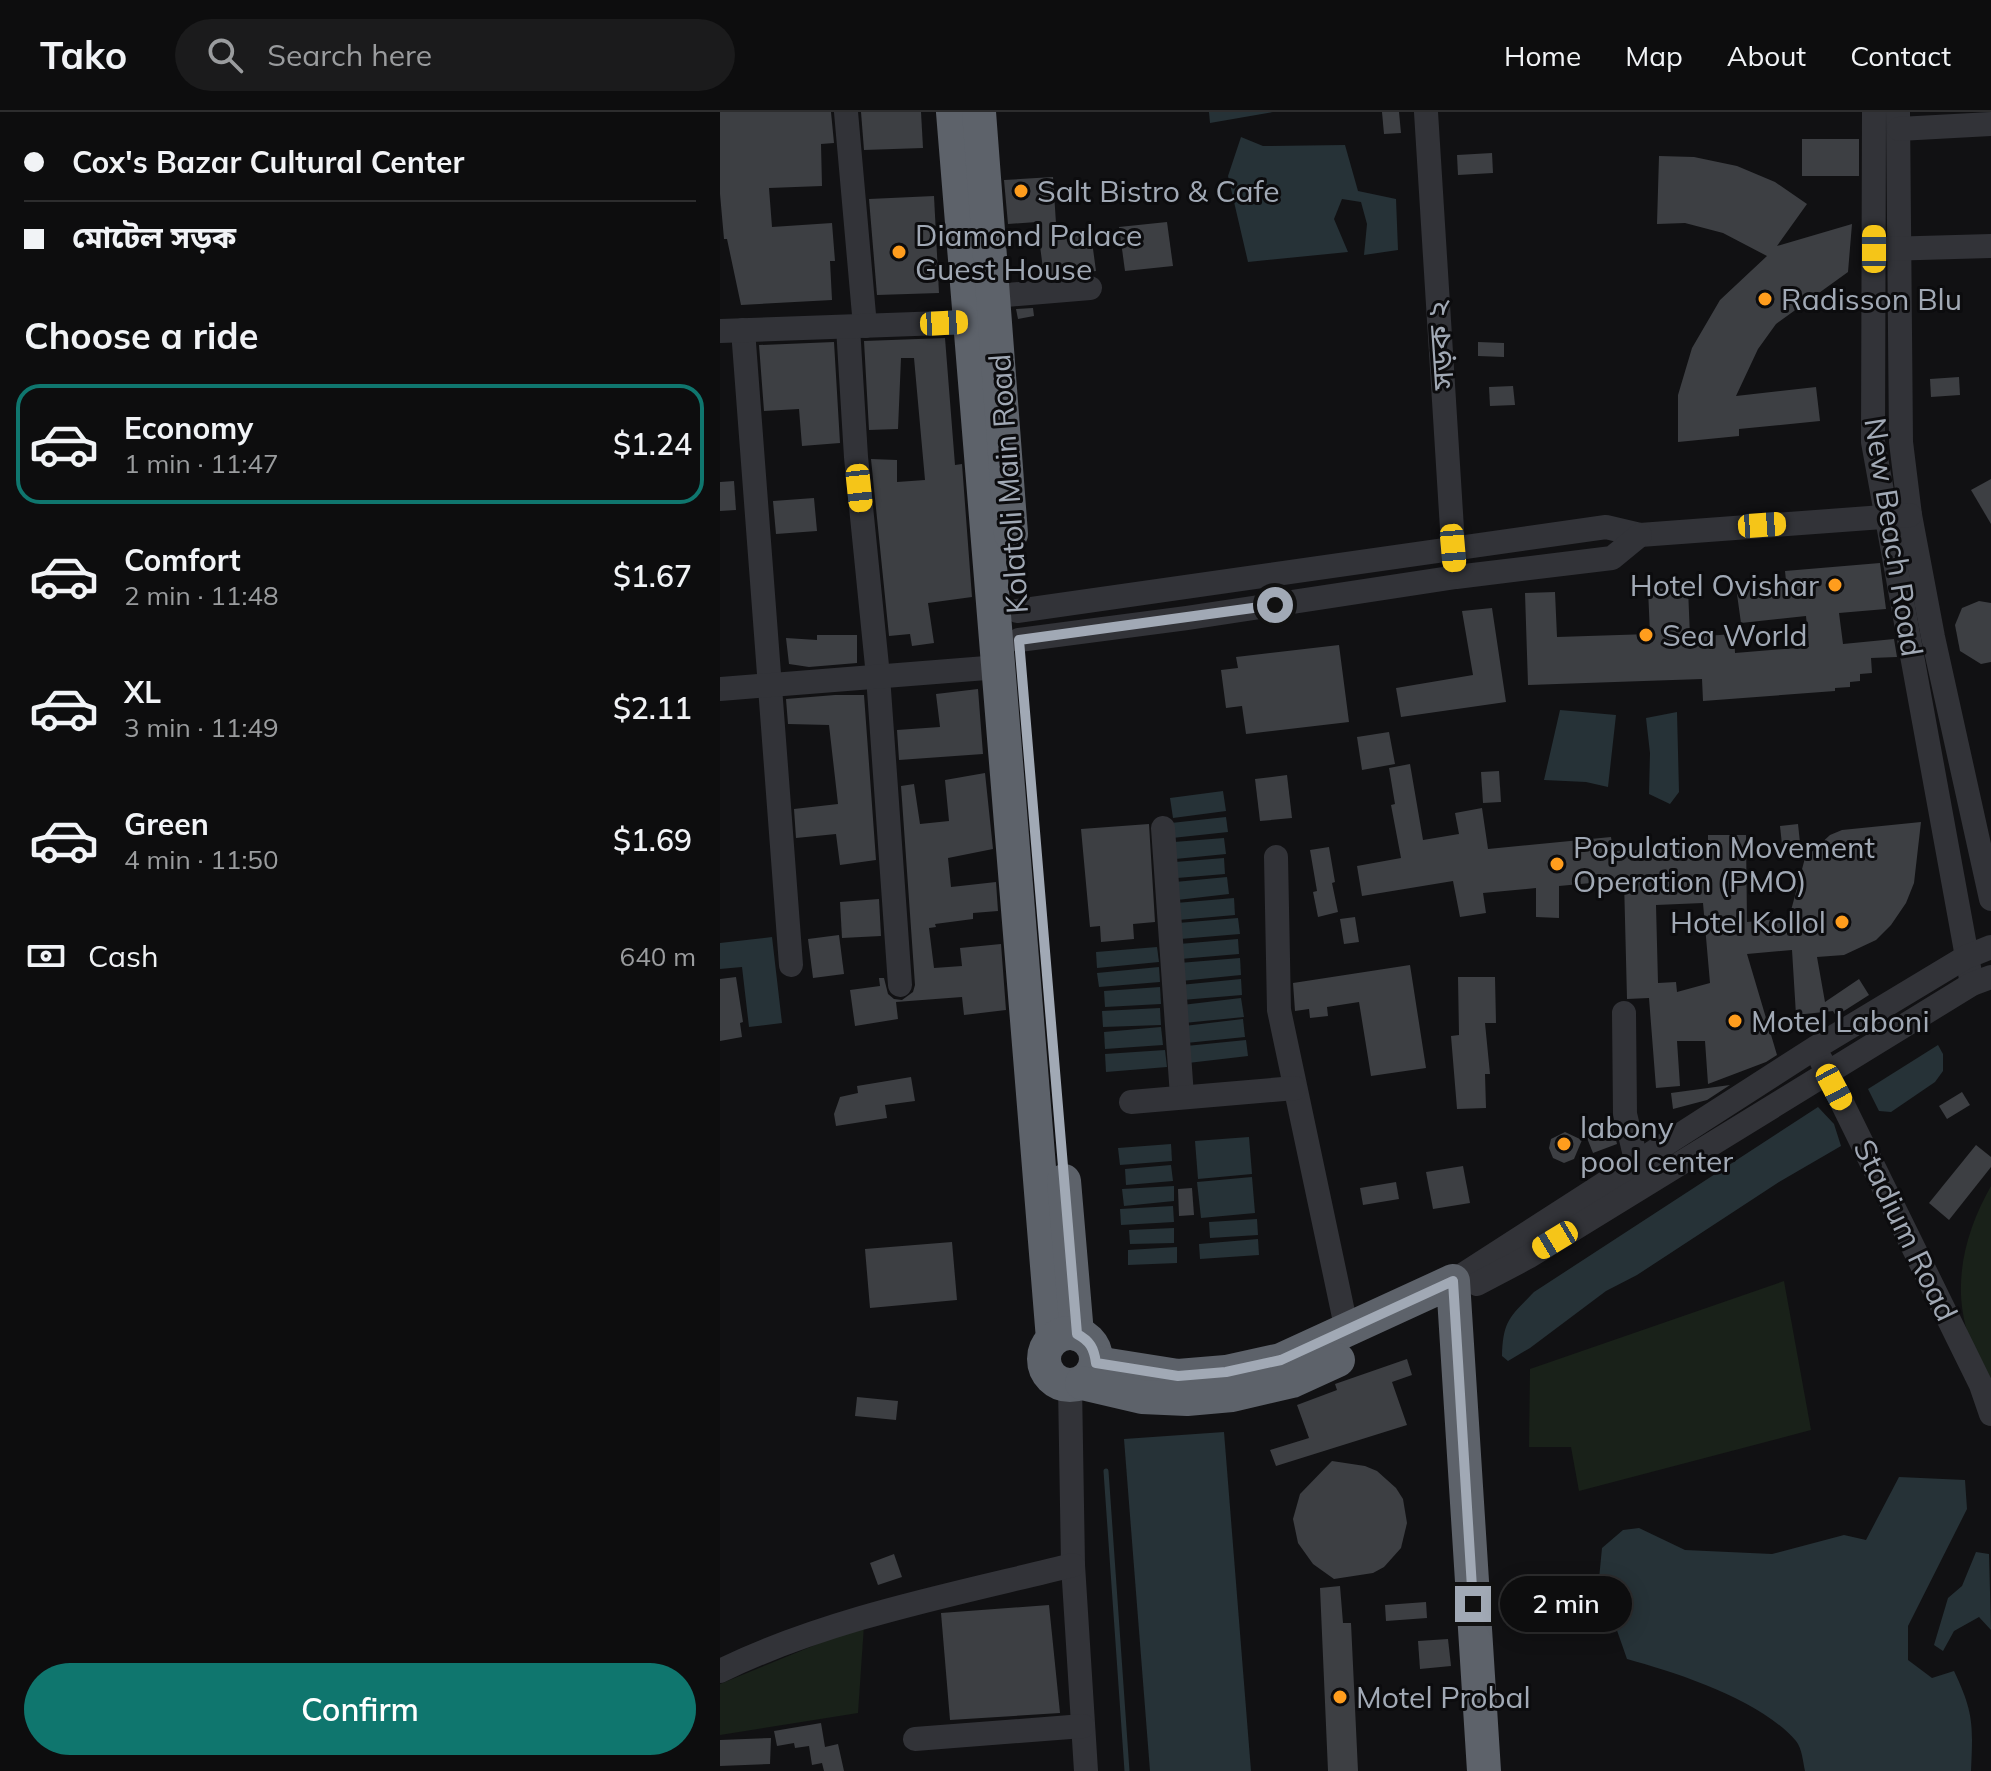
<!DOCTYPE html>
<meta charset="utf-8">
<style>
:root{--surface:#0d0d0e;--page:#1b1b1c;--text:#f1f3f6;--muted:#9a9c9e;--line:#2d2d2e;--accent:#0f766e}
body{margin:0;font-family:Mulish,"Noto Sans Bengali",sans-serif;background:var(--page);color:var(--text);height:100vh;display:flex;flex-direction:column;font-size:30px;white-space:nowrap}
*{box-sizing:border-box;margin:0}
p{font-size:26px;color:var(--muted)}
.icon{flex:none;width:44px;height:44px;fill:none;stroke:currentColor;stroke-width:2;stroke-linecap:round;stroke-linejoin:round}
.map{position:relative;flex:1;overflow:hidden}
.panel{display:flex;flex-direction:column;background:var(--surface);width:720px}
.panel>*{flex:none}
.hud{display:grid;align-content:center;height:176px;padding:0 24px;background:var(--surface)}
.end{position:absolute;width:36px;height:36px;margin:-18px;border:10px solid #a1a9b5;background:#111;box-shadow:0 0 0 4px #111}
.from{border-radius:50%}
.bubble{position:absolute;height:56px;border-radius:28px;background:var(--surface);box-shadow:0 4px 20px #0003,0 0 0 2px var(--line);font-size:26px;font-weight:600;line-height:56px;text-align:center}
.car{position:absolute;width:24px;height:48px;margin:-24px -12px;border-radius:10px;box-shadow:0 0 6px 2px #0007;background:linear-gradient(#f5c518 24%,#345 0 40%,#f5c518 0 76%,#345 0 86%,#f5c518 0)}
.hud b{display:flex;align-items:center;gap:28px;height:76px;font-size:30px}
.hud b+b{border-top:2px solid var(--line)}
.hud i{width:20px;height:20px;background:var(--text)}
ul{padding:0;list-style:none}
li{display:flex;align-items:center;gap:24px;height:120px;margin:0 16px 12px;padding:0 8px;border:4px solid transparent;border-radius:24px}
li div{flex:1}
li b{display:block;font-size:30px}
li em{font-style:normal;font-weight:600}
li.active{border-color:var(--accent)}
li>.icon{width:72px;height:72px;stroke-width:1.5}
h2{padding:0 24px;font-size:36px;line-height:96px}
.pay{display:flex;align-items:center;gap:20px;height:88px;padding:0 24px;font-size:30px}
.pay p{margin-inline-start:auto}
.action{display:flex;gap:16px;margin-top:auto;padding:16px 24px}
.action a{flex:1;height:92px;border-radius:48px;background:var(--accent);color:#fff;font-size:32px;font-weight:600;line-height:92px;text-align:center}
header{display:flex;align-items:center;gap:48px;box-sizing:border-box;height:112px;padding:0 40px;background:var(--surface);border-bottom:2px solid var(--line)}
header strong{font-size:38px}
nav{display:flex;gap:44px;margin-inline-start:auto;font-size:28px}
.search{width:560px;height:72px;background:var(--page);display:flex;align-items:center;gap:20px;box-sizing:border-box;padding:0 28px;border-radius:44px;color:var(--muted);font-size:30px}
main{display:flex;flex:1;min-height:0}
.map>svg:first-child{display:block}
.green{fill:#192119}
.water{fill:#263237}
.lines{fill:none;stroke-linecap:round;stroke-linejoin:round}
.stream{stroke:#263237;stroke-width:5}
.building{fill:#3d3f43;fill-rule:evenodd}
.minor{stroke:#323338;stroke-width:24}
.highway{stroke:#5d626a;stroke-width:34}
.route{stroke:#a1a9b5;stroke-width:10}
.poi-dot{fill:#ff9d1d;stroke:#0c0c0e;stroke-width:3}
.labels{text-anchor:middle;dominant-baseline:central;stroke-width:6;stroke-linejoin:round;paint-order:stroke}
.poi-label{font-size:30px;fill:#a1a9b5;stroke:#0c0c0e;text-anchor:start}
.street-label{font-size:30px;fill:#a1a9b5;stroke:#0c0c0e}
</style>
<header>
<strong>Tako</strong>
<div class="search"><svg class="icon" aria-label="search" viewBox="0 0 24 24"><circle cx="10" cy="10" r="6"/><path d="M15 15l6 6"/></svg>Search here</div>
<nav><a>Home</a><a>Map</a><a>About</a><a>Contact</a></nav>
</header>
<main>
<section class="panel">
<div class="hud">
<b><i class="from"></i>Cox's Bazar Cultural Center</b>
<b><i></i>মোটেল সড়ক</b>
</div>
<h2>Choose a ride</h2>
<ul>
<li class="active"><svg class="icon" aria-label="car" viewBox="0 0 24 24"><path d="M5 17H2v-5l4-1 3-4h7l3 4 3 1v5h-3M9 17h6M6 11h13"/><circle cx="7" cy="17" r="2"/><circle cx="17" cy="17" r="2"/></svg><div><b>Economy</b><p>1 min · 11:47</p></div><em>$1.24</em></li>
<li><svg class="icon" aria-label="car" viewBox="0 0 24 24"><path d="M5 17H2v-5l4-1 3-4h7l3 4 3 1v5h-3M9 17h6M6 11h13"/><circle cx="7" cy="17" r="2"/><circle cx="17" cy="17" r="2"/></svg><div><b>Comfort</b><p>2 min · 11:48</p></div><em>$1.67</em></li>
<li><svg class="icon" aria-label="car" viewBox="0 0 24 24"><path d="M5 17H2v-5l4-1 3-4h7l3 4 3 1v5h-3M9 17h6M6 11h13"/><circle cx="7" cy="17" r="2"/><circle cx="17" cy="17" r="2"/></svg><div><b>XL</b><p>3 min · 11:49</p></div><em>$2.11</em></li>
<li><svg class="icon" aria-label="car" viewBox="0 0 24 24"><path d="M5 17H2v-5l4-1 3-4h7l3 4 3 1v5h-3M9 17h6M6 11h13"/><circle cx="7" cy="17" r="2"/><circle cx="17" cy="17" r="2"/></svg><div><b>Green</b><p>4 min · 11:50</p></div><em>$1.69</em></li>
</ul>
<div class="pay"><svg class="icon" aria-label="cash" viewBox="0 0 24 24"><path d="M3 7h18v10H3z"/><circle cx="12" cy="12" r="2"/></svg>Cash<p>640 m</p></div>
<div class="action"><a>Confirm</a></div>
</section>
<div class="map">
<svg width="1271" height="1659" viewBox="0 0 1271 1659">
<rect width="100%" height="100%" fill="#111113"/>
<!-- green -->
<g class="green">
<path d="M 1271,1074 L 1271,1270 C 1264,1255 1255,1240 1249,1225 C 1231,1173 1245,1120 1271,1074 Z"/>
<path d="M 1064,1169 L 1091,1318 L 859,1379 L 851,1335 L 809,1335 L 810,1257 Z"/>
<path d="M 144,1513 L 138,1601 L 0,1623 L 0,1572 Z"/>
</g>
<!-- water -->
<g class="water">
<path d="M 489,0 L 553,0 L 490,11 Z"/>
<path d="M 521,25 L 543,34 L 625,33 L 638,79 L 676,87 L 678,138 L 644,143 L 647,112 L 641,90 L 622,87 L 614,107 L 628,140 L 528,150 L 508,64 Z"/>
<path d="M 840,598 L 896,603 L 888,675 L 866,670 L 824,668 Z"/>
<path d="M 957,600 L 959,680 L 950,692 L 929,682 L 930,641 L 926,606 Z"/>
<path d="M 503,679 L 506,699 L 453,706 L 450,686 Z"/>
<path d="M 506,705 L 508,720 L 452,726 L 451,711 Z"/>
<path d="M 504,726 L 506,742 L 455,747 L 454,730 Z"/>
<path d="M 504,746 L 505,762 L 457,766 L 455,750 Z"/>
<path d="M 507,765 L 509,782 L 457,788 L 455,770 Z"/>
<path d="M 514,786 L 515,803 L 458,808 L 456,791 Z"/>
<path d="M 518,806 L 520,822 L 460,827 L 458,811 Z"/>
<path d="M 52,825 L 62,911 L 29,915 L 22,855 L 0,857 L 0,831 Z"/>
<path d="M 518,827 L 519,842 L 460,847 L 459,832 Z"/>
<path d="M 437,835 L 439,850 L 377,856 L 376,840 Z"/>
<path d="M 520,846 L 521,863 L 461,869 L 459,851 Z"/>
<path d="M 439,855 L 440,870 L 379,875 L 377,861 Z"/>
<path d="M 521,867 L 522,883 L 462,888 L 460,873 Z"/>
<path d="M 440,875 L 441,892 L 385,895 L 384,879 Z"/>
<path d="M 521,886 L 524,905 L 464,911 L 462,893 Z"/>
<path d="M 440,896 L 441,913 L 383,915 L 382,899 Z"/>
<path d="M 523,907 L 525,925 L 466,931 L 464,914 Z"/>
<path d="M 441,915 L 443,933 L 385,937 L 384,920 Z"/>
<path d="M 526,928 L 528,944 L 468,951 L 466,934 Z"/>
<path d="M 1218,933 L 1223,942 L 1223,959 L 1215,970 L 1171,1000 L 1159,999 L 1148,977 Z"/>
<path d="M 445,938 L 447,955 L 386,960 L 385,942 Z"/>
<path d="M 1098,995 L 1114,1012 L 1121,1034 L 1059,1070 L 917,1163 L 886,1179 L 810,1236 L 788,1249 L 782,1244 C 783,1208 790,1205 814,1180 Z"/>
<path d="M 529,1025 L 532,1062 L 478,1067 L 475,1029 Z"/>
<path d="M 451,1032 L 452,1049 L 400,1053 L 398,1036 Z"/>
<path d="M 451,1053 L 453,1069 L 406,1073 L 405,1057 Z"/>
<path d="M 532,1065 L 535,1101 L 481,1106 L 477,1070 Z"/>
<path d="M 454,1074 L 454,1089 L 404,1094 L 402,1077 Z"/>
<path d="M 453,1094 L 454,1110 L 401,1113 L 400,1097 Z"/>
<path d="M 537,1107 L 538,1123 L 490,1126 L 489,1110 Z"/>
<path d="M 454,1116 L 454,1131 L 410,1132 L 409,1118 Z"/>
<path d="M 538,1127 L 539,1143 L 480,1147 L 479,1132 Z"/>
<path d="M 457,1135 L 457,1151 L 408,1153 L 408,1138 Z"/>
<path d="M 504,1320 L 531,1659 L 430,1659 L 404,1327 Z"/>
<path d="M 1179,1365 L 1245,1368 L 1247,1397 L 1188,1514 L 1188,1548 L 1212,1566 L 1234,1559 C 1254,1601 1253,1613 1251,1659 L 1085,1659 C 1083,1650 1082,1636 1076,1629 C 1041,1588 958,1561 907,1547 L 879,1467 L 882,1436 L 903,1418 L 919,1416 L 965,1438 L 1052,1442 L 1124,1423 L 1146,1428 Z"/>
<path d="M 1256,1440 L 1269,1442 L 1271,1518 L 1259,1505 L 1234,1519 L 1223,1539 L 1214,1533 L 1228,1486 L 1242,1474 Z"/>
</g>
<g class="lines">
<!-- stream -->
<path class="stream" d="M 386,1359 L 407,1659"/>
</g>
<!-- building -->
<g class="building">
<path d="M 0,0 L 111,0 L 114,31 L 101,32 L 102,74 L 49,76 L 52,115 L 112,111 L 115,149 L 110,149 L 112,188 L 21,193 L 7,127 L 4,127 L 0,82 Z"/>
<path d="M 141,0 L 201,0 L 203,36 L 144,38 Z"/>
<path d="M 662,0 L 679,0 L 681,21 L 664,22 Z"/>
<rect x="1082" y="27" width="57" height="37"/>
<path d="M 772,41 L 773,61 L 738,63 L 737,43 Z"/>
<path d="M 939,44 L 974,45 L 1017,54 L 1055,70 L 1087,92 L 1057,134 L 1132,112 L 1128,160 L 1056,212 L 1038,237 L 1016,284 L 1096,275 L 1100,309 L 1019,317 L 1019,324 L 958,330 L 958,283 L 972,236 L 1000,188 L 1047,144 L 1003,121 L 965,111 L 937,112 Z"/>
<path d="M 333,65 L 337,127 L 371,122 L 376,159 L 324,165 L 317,110 L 288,112 L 284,68 Z"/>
<path d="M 214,84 L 219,181 L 157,183 L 149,87 Z"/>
<path d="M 447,110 L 453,154 L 405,159 L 399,115 Z"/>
<path d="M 313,196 L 314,204 L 298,207 L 296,197 Z"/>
<path d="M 225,226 L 235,353 L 242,352 L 252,485 L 208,491 L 214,531 L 192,534 L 190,522 L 169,524 L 151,347 L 177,348 L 177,370 L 205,368 L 194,246 L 181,246 L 178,317 L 149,318 L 144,229 Z"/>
<path d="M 114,230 L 120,331 L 82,334 L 79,297 L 44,299 L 39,233 Z"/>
<path d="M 758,230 L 784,231 L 784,245 L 758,244 Z"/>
<path d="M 1239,265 L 1240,283 L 1211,285 L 1210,267 Z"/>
<path d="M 793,274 L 795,293 L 770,294 L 769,275 Z"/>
<path d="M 1271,367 L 1271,412 L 1251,378 Z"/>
<path d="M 14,369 L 16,398 L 0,399 L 0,370 Z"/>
<path d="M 94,386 L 97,419 L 56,422 L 53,389 Z"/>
<path d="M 1160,451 L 1166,497 L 1119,501 L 1123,532 L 1174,527 L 1177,545 L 1151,546 L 1152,561 L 1140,562 L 1140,569 L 1130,570 L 1130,575 L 1115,576 L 1115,579 L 983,589 L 982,567 L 808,573 L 805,481 L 835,480 L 837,525 L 930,522 L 928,477 L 968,476 L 970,525 L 1014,522 L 1015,541 L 1089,535 L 1086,504 L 1021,511 L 1016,475 L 1066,469 L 1065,459 Z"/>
<path d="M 1259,489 L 1271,491 L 1271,550 L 1261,552 L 1240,539 L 1235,513 L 1242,496 Z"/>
<path d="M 772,496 L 786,590 L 681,605 L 676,576 L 753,563 L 742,499 Z"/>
<path d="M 97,523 L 137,523 L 137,551 L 89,555 L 69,552 L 66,526 L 97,528 Z"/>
<path d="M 619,533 L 629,610 L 526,622 L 522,594 L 506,596 L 501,558 L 518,556 L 516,545 Z"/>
<path d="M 258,577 L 263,642 L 179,648 L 177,618 L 220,615 L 216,582 Z"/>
<path d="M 115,583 L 144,583 L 156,748 L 120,753 L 116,722 L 76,726 L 74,697 L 118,692 L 109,613 L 68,612 L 66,587 Z"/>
<path d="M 669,620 L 675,652 L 642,658 L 637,625 Z"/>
<path d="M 690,652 L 703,728 L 739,722 L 735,701 L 762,696 L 768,737 L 891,725 L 893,739 L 937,737 L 988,738 L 988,723 L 1026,723 L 1027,810 L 1069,806 L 1085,746 L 1110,723 L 1122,718 L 1201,710 L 1194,771 L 1186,791 L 1171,813 L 1156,828 L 1124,843 L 1097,845 L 1105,890 L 1139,867 L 1149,883 L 1116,904 L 1113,899 L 1076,903 L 1072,838 L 1027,842 L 1057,943 L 1046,950 L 988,972 L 985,929 L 957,929 L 960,974 L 936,976 L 929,886 L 907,887 L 904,768 L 839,774 L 839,806 L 816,805 L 816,776 L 763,781 L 766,801 L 740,805 L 733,769 L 642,784 L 637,754 L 681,746 L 671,693 L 675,692 L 669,656 ZM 983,791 L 990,871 L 957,880 L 956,870 L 938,871 L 936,793 Z"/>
<path d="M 779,659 L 781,690 L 763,691 L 761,660 Z"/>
<path d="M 265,661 L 273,737 L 228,746 L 231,775 L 276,770 L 278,799 L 253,801 L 253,807 L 215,812 L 216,815 L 209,816 L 214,856 L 242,854 L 240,836 L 281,832 L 286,898 L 244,903 L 242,885 L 176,890 L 178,907 L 135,914 L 130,878 L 160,874 L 159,866 L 164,866 L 168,882 L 174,887 L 182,888 L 193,880 L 195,873 L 181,674 L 194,672 L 200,712 L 229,709 L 225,668 Z"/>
<path d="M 567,663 L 572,706 L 540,709 L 535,667 Z"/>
<path d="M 429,712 L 435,810 L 413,812 L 414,827 L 381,830 L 380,814 L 370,815 L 361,717 Z"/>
<path d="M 1078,712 L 1081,740 L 1063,742 L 1060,714 Z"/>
<path d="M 609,735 L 615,770 L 612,771 L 618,800 L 598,805 L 593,780 L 597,779 L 590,738 Z"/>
<path d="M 159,787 L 161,824 L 122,826 L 120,790 Z"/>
<path d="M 635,805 L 639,830 L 624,832 L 620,807 Z"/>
<path d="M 119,823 L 124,862 L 93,866 L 88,827 Z"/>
<path d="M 690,853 L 706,956 L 651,964 L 639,890 L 607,895 L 608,904 L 590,906 L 589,897 L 575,899 L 573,871 Z"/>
<path d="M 16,865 L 23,910 L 20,911 L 22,925 L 0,929 L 0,867 Z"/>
<path d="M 738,865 L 775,865 L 776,911 L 765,911 L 770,962 L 765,962 L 766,996 L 737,997 L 731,924 L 739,923 Z"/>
<path d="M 191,965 L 195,989 L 165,993 L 167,1006 L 116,1014 L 114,1002 L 120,985 L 138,981 L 137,974 Z"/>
<path d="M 1010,973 L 987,988 L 953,997 L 951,981 Z"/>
<path d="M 1242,980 L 1250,993 L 1227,1007 L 1219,994 Z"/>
<path d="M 893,1016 L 897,1032 L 873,1041 L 867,1026 Z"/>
<path d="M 845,1020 L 862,1028 L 854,1047 L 844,1051 L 833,1046 L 829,1036 L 831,1027 Z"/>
<path d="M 1256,1033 L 1271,1045 L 1271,1055 L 1229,1108 L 1209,1091 Z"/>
<path d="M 743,1054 L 750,1091 L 713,1097 L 706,1060 Z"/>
<path d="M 676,1070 L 679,1087 L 643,1093 L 640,1076 Z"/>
<path d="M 472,1076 L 474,1103 L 459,1104 L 458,1077 Z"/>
<path d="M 232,1130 L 237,1188 L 150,1196 L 145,1137 Z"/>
<path d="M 687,1247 L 692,1263 L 672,1270 L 687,1313 L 556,1354 L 550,1338 L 589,1326 L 577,1293 L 617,1278 L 615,1272 Z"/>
<path d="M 137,1285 L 178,1289 L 176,1308 L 135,1304 Z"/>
<path d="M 612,1349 L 645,1354 L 657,1359 L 676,1376 L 683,1387 L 687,1411 L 681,1436 L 664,1455 L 653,1461 L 614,1467 L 593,1452 L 578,1431 L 573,1407 L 580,1382 Z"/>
<path d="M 174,1442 L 182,1465 L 158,1473 L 150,1451 Z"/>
<path d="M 620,1474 L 623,1511 L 631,1511 L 638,1659 L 608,1659 L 600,1476 Z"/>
<path d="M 706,1490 L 707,1506 L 666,1509 L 665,1493 Z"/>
<path d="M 329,1493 L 340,1601 L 230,1608 L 221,1501 Z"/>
<path d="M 728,1527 L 731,1554 L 700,1557 L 698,1529 Z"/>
<path d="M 101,1611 L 105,1635 L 118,1632 L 124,1659 L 104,1659 L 102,1651 L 92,1653 L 89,1634 L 75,1636 L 74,1631 L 57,1634 L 54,1619 Z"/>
<path d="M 51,1626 L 50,1652 L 0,1654 L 0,1628 Z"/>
</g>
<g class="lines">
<!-- minor -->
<g class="minor">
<path d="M 126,0 L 145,214"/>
<path d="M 706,0 L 734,449"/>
<path d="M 1154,0 L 1153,330 L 1252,872"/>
<path d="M 1178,0 L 1181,330 L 1190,403 L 1213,525 L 1271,787"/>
<path d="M 1179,17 L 1271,12"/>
<path d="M 1164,137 L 1271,134"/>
<path d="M 274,184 L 370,176"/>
<path d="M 128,215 L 136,345 L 158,564 L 180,873"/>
<path d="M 23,218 L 71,853"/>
<path d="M 0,219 L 250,210"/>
<path d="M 297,499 L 886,415 L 920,423 L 1190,403"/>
<path d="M 299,528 L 467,506 L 736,465 L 892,446 L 920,423"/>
<path d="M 0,577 L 279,555"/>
<path d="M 443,716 L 462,984"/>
<path d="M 556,745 L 559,898 L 627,1219"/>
<path d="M 904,901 L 905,1002 L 917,1052"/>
<path d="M 1101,948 L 1261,1273 L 1271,1302"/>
<path d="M 411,990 L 575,976"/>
<path d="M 733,1169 L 1095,936 L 1246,845 L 1271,835"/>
<path d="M 757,1172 L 808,1145 L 1252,872 L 1271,865"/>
<path d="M 350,1273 L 353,1453 L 366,1659"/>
<path d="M 0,1559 C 108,1506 236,1482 353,1453"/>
<path d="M 195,1627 L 363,1614"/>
</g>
<!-- highway -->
<g class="highway">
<path d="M 233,0 L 333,1227"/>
<path d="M 259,0 L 291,422"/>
<path d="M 344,1069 L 357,1222"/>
<circle cx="350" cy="1247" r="26"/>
<path d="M 376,1251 L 458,1264 L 506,1260 L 561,1248 L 733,1169 L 764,1659"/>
<path d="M 362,1271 L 422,1285 L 467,1287 L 512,1283 L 572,1269 L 618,1248"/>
</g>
</g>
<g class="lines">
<!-- route -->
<path class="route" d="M 555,493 L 299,528 L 357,1222 C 370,1229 374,1236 376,1251 L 458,1264 L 506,1260 L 561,1248 L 733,1169 L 753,1492"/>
</g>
<!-- markers -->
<g class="poi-dot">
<circle cx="301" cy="79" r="8"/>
<circle cx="179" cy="140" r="8"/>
<circle cx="1045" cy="187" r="8"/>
<circle cx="1115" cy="473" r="8"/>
<circle cx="926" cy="523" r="8"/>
<circle cx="837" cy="752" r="8"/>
<circle cx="1122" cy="810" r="8"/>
<circle cx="1015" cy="909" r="8"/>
<circle cx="844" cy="1032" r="8"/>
<circle cx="620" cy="1585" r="8"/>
</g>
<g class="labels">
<!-- poi labels -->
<g class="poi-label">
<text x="317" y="79">Salt Bistro &amp; Cafe</text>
<text x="195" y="123">Diamond Palace<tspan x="195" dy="34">Guest House</tspan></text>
<text x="1061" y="187">Radisson Blu</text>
<text x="1099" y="473" text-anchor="end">Hotel Ovishar</text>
<text x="942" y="523">Sea World</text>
<text x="853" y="735">Population Movement<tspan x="853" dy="34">Operation (PMO)</tspan></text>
<text x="1106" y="810" text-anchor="end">Hotel Kollol</text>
<text x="1031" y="909">Motel Laboni</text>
<text x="860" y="1015">labony<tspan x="860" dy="34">pool center</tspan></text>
<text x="636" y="1585">Motel Probal</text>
</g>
<!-- street labels -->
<g class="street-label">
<text transform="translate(720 233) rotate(-94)">সড়ক ২</text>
<text transform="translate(288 372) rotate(-94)">Kolatoli Main Road</text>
<text transform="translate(1174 425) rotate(81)">New Beach Road</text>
<text transform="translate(1186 1118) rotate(64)">Stadium Road</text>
</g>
</g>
</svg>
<i class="end from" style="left:555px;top:493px"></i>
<i class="end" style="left:753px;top:1492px"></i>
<div class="bubble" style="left:780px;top:1464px;width:132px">2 min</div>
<i class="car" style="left:1154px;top:137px;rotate:0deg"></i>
<i class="car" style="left:224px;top:211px;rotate:87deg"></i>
<i class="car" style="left:139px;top:376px;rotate:174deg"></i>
<i class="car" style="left:1042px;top:413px;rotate:86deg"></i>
<i class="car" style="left:733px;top:436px;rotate:175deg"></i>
<i class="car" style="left:1114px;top:975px;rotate:152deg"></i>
<i class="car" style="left:835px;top:1128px;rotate:239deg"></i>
</div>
</main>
